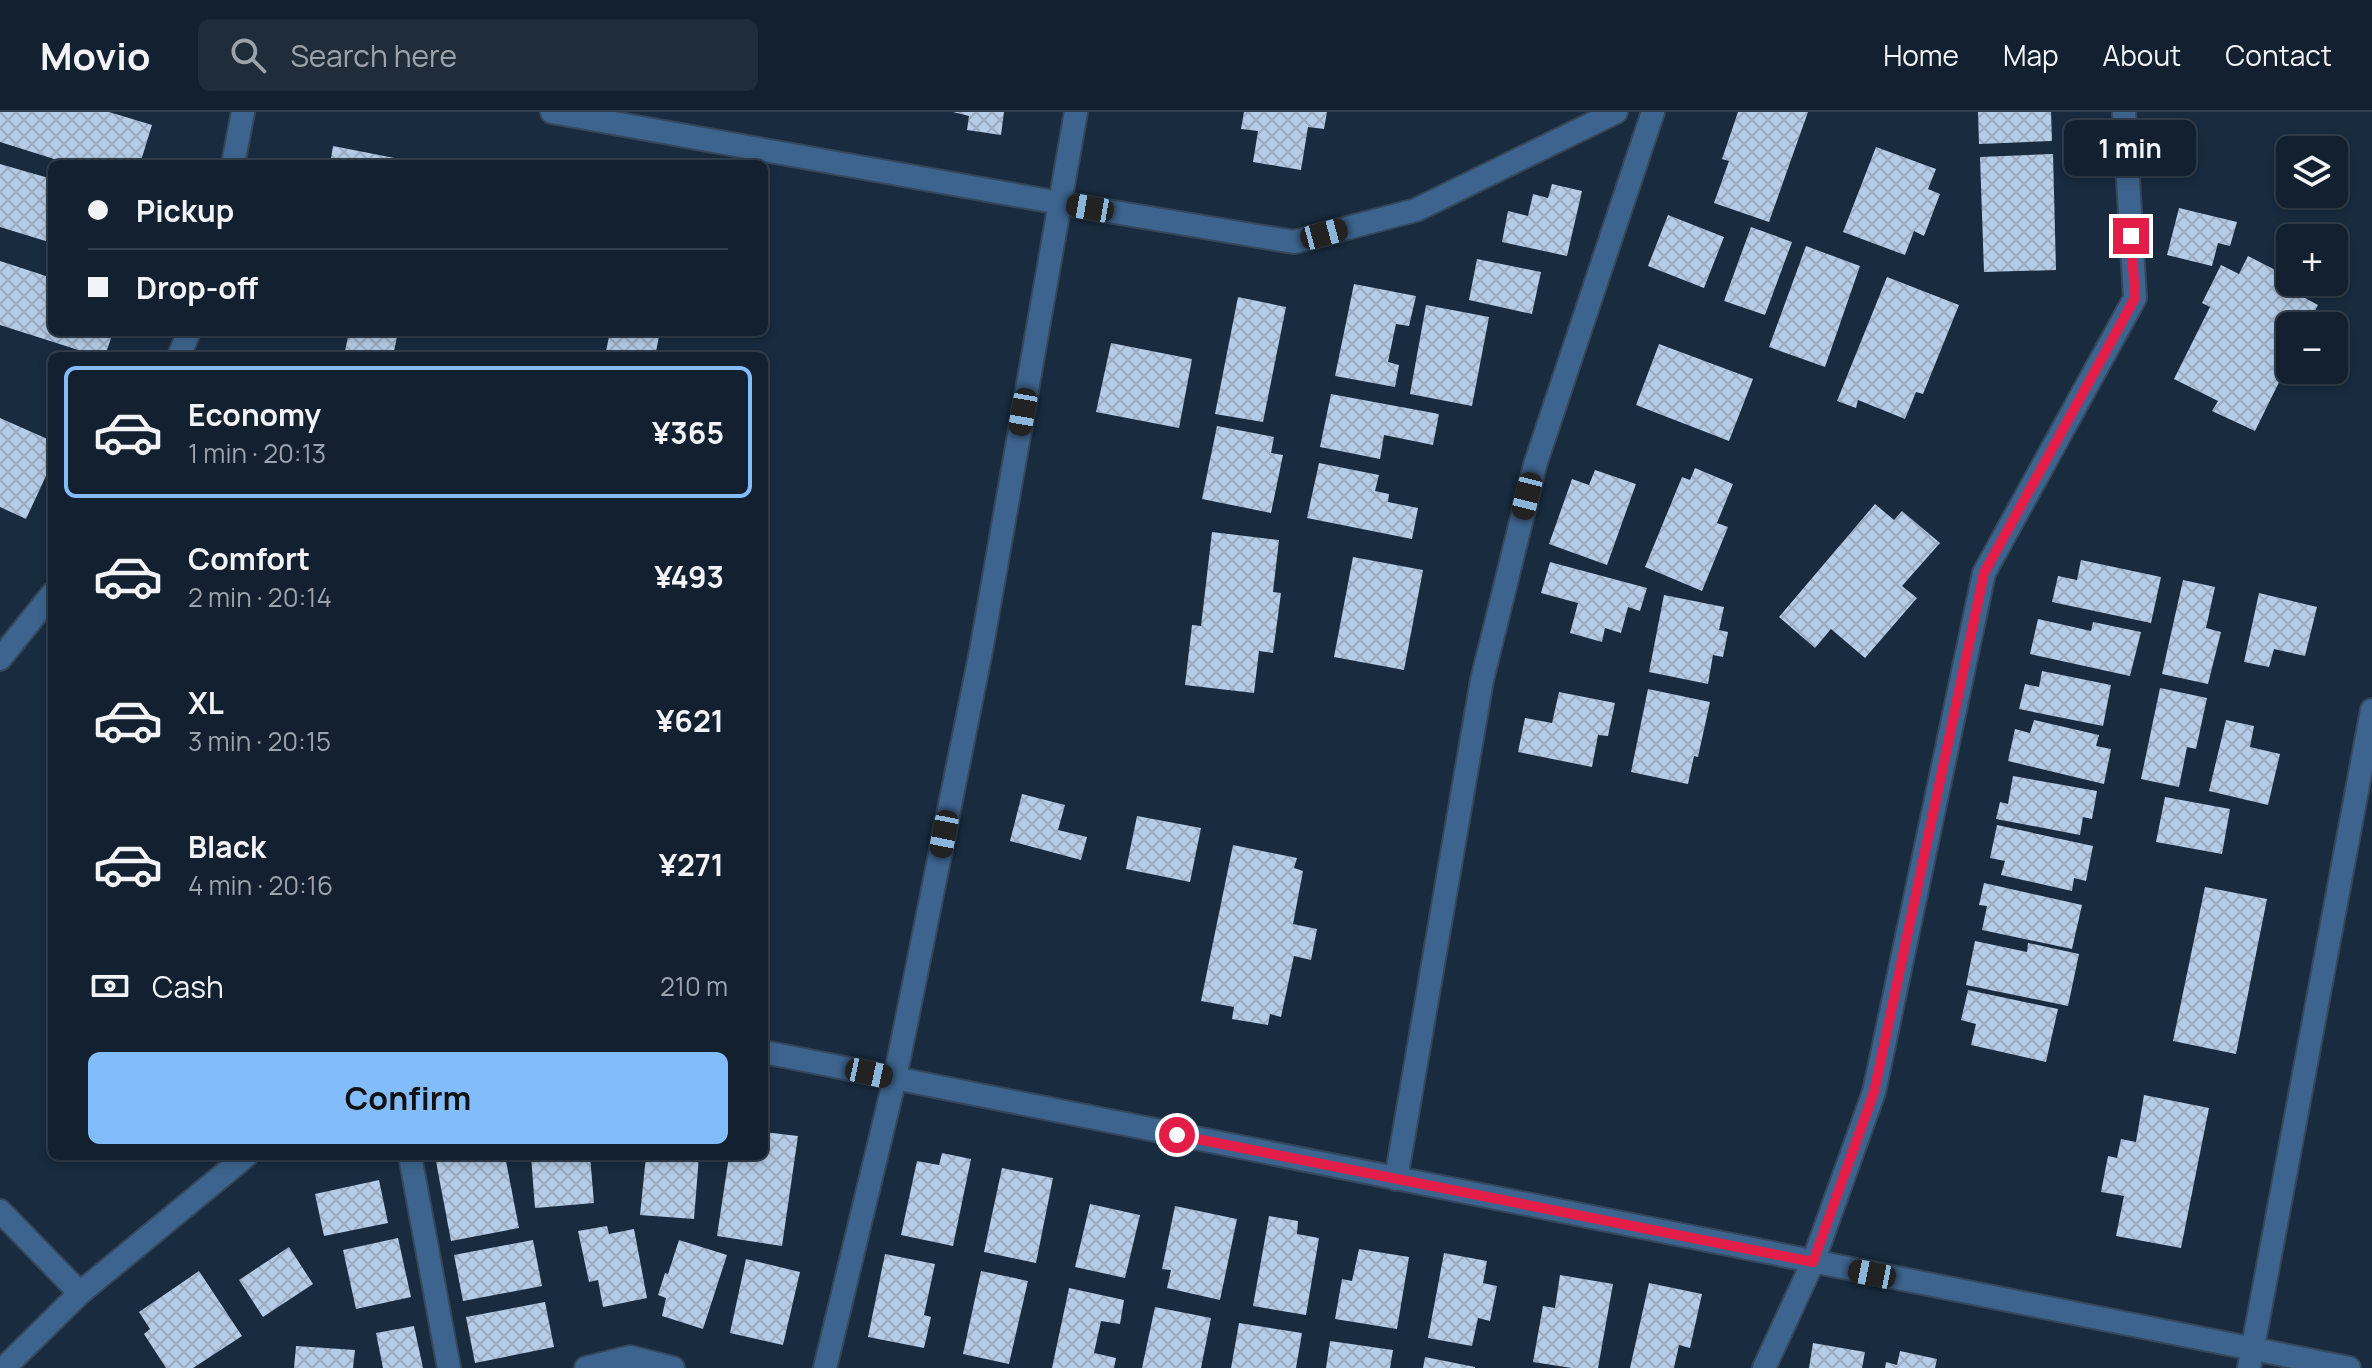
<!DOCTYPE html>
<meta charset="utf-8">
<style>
:root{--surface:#12202f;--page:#1f2d3b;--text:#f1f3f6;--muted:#9ca3aa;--line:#313e4b;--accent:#83bcfb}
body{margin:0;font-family:Manrope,sans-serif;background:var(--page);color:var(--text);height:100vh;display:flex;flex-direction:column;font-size:30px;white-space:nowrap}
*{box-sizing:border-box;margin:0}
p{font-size:26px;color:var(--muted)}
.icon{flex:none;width:44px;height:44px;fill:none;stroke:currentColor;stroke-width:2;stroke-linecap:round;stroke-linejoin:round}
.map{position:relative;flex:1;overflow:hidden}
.panel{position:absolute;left:48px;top:240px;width:720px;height:808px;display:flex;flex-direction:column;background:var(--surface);border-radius:12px;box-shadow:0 4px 12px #0003,0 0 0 2px var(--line)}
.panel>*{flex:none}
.top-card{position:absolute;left:48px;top:48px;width:720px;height:176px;border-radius:12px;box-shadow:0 4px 12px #0003,0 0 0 2px var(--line);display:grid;align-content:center;height:176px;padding:0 40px;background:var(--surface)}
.controls{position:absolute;left:2276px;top:24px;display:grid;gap:16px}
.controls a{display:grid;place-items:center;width:72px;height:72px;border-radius:12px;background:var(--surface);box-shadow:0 4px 12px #0003,0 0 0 2px var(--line);font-size:40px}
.end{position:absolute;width:36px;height:36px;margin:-18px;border:10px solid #e11d48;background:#fff;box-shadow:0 0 0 4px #fff}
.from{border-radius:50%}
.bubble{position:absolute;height:56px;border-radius:12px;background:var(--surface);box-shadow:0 4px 12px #0003,0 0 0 2px var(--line);font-size:26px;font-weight:700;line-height:56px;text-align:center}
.car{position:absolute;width:24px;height:48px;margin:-24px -12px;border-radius:10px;box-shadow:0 0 6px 2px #0007;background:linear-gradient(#222 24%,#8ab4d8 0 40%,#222 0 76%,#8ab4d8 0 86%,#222 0)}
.top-card b{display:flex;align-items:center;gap:28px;height:76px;font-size:30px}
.top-card b+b{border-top:2px solid var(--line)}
.top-card i{width:20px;height:20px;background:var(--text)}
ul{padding:14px 0 0;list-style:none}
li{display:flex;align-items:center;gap:24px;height:132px;margin:0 16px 12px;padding:0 24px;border:4px solid transparent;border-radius:12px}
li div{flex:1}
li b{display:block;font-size:30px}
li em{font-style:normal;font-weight:700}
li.current{border-color:var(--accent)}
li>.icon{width:72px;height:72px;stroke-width:1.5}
.pay{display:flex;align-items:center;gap:20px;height:88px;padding:0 40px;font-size:30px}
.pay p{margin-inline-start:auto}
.primary-button{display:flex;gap:16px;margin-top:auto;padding:16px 40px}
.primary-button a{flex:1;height:92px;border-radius:12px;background:var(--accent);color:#111;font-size:32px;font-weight:700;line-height:92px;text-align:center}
header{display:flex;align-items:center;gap:48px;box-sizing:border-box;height:112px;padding:0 40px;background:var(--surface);border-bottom:2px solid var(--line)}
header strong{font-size:38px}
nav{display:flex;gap:44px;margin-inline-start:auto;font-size:28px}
.search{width:560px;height:72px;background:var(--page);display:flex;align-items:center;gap:20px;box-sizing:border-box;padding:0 28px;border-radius:12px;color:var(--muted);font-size:30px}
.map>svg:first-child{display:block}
.building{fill:url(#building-cross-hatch)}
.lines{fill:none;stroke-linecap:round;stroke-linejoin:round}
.service-casing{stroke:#35475a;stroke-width:26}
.minor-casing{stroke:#35475a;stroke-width:26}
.tertiary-casing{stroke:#35475a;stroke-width:26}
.service{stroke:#3d648e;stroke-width:22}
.minor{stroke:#3d648e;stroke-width:22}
.tertiary{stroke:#3d648e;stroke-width:22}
.route{stroke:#e11d48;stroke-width:10}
</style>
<header>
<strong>Movio</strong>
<div class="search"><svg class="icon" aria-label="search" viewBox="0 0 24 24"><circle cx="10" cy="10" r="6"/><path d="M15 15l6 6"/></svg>Search here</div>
<nav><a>Home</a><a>Map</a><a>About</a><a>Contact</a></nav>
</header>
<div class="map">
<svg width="2372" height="1256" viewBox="0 0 2372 1256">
<defs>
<pattern id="building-cross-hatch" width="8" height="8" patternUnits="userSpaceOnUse" patternTransform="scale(2)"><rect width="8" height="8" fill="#b5cce6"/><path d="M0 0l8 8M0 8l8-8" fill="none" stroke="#99abc0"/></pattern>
</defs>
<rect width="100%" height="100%" fill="#182b3f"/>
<!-- building -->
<g class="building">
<path d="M 0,0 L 109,0 L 152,13 L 140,52 L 70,52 L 0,30 Z"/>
<path d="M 953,0 L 1004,0 L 1001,23 L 967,18 L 969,4 Z"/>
<path d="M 1244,0 L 1327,0 L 1324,17 L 1308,15 L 1301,58 L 1253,50 L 1258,19 L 1241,17 Z"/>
<path d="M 1738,0 L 1808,0 L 1769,110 L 1714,91 L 1729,49 L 1722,47 Z"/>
<path d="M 1978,0 L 2051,0 L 2052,29 L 1979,32 Z"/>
<path d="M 333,34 L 420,51 L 420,52 L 330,52 Z"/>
<path d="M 1876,35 L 1936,57 L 1928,77 L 1940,82 L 1924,124 L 1914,119 L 1905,143 L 1843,120 Z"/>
<path d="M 2053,42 L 2056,158 L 1984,160 L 1980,45 Z"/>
<path d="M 0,52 L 52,67 L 52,131 L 0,115 Z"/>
<path d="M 1552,72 L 1582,79 L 1567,144 L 1502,130 L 1508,99 L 1528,104 L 1533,82 L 1548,86 Z"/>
<path d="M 2179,96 L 2237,110 L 2230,134 L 2218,131 L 2212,154 L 2167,143 Z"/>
<path d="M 1668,103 L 1724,125 L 1704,176 L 1648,154 Z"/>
<path d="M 1751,115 L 1792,130 L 1765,203 L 1724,189 Z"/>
<path d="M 1806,134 L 1860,154 L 1825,255 L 1769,235 Z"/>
<path d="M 2248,144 L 2287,164 L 2283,174 L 2318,193 L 2307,214 L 2290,214 L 2290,248 L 2255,319 L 2212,299 L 2218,289 L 2174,267 L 2210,195 L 2202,191 L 2221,153 L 2239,162 Z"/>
<path d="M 1477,147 L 1541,160 L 1532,202 L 1469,188 Z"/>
<path d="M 0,149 L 52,166 L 52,220 L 113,220 L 105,244 L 97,244 L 0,213 Z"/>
<path d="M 1887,165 L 1959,193 L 1923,282 L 1916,280 L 1905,307 L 1858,288 L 1856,296 L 1837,289 Z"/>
<path d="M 1354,172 L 1416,184 L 1409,214 L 1396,212 L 1388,250 L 1399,253 L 1395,275 L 1335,264 Z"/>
<path d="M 1238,185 L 1286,195 L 1263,310 L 1215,302 Z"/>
<path d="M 1426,193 L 1489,205 L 1472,294 L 1410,282 Z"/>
<path d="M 349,220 L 398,220 L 393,244 L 344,244 Z"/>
<path d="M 610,220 L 660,220 L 655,244 L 605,244 Z"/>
<path d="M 1111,231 L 1192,247 L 1179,316 L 1096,300 Z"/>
<path d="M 1659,232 L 1753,267 L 1729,329 L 1636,293 Z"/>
<path d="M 1331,282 L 1439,302 L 1433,333 L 1384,323 L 1380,347 L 1320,335 Z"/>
<path d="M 0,306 L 52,329 L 52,351 L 26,407 L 0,395 Z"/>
<path d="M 1217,314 L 1274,325 L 1271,341 L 1283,343 L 1271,401 L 1202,387 Z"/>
<path d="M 1319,351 L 1379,363 L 1375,379 L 1389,382 L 1388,390 L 1418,396 L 1412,427 L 1307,406 Z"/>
<path d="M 1695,356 L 1733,372 L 1717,411 L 1728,415 L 1702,479 L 1645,455 L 1682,365 L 1690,368 Z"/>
<path d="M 1595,358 L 1636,372 L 1607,453 L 1549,432 L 1572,367 L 1589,373 Z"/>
<path d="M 1875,392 L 1894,408 L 1902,399 L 1940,431 L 1902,474 L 1917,486 L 1865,546 L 1831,517 L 1815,536 L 1779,505 Z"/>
<path d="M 1212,420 L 1279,428 L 1273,480 L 1281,481 L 1273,541 L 1259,539 L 1254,581 L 1185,573 L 1192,513 L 1201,514 Z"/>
<path d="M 1353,445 L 1423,458 L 1404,558 L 1334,545 Z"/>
<path d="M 2081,448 L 2161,465 L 2151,511 L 2052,490 L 2058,464 L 2077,468 Z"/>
<path d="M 1550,450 L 1647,476 L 1640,499 L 1628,495 L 1621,521 L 1605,516 L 1602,530 L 1570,521 L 1578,491 L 1541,481 Z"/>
<path d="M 2183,468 L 2215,475 L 2206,516 L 2221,520 L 2208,572 L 2162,562 Z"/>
<path d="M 2259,481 L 2317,495 L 2305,544 L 2274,537 L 2269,555 L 2244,550 Z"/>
<path d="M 1664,483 L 1724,495 L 1719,518 L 1728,520 L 1723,545 L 1713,543 L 1708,572 L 1649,560 Z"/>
<path d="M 2038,507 L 2091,519 L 2093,510 L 2141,520 L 2130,564 L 2030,542 Z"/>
<path d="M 2042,559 L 2111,573 L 2103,614 L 2019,597 L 2025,572 L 2039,575 Z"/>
<path d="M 2160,576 L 2207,586 L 2196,637 L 2187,635 L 2179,675 L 2141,667 Z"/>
<path d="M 1648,577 L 1710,590 L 1698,645 L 1694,644 L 1688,672 L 1631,660 Z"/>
<path d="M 1559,580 L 1615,591 L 1608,624 L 1598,623 L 1592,655 L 1518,640 L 1525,606 L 1552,611 Z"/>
<path d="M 2034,608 L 2099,623 L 2096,634 L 2111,637 L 2104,672 L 2008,649 L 2015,617 L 2030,621 Z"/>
<path d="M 2226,608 L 2254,614 L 2250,635 L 2280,642 L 2268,693 L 2209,679 Z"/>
<path d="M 2013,664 L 2097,679 L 2092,707 L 2083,705 L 2080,723 L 1996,707 L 2000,690 L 2008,692 Z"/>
<path d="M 1022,682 L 1065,693 L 1058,718 L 1087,725 L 1081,748 L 1010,729 Z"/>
<path d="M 2165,685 L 2230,697 L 2222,742 L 2156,730 Z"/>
<path d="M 1137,704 L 1201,716 L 1190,770 L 1126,757 Z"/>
<path d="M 1997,713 L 2093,734 L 2086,769 L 2074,766 L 2072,779 L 2001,763 L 2005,749 L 1990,746 Z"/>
<path d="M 1233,733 L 1297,746 L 1294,756 L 1303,759 L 1293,812 L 1317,817 L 1311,848 L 1294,844 L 1281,905 L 1270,902 L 1268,913 L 1232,907 L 1234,895 L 1201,889 Z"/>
<path d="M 1984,771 L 2082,793 L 2072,837 L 1982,818 L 1987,794 L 1979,793 Z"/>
<path d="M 2205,775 L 2267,787 L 2236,942 L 2173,929 Z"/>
<path d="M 1975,829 L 2027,840 L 2028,831 L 2079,842 L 2068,894 L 1966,873 Z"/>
<path d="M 1968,878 L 2058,897 L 2046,950 L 1971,933 L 1976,912 L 1961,908 Z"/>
<path d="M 2144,983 L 2209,996 L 2181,1136 L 2116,1124 L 2124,1084 L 2101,1080 L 2108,1044 L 2117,1046 L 2121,1027 L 2136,1030 Z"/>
<path d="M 764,1020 L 798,1024 L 782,1134 L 717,1124 L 729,1044 L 764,1044 Z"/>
<path d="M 942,1041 L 971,1047 L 953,1134 L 901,1123 L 917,1049 L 939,1053 Z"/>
<path d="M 435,1044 L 505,1044 L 519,1116 L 451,1129 Z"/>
<path d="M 531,1044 L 590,1044 L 594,1091 L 535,1096 Z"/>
<path d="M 646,1044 L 699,1044 L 694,1107 L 640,1103 Z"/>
<path d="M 1002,1056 L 1053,1066 L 1036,1151 L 984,1140 Z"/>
<path d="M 379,1068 L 388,1111 L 324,1124 L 315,1082 Z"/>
<path d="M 1090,1092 L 1140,1103 L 1125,1166 L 1075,1155 Z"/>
<path d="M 1175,1094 L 1237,1107 L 1220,1188 L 1167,1176 L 1171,1158 L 1162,1157 Z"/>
<path d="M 1269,1104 L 1298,1109 L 1297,1122 L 1319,1126 L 1306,1203 L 1253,1194 Z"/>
<path d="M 607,1114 L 609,1122 L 634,1117 L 647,1186 L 603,1195 L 598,1168 L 589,1170 L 578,1119 Z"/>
<path d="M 398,1126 L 411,1185 L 356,1197 L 343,1138 Z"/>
<path d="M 533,1128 L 542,1174 L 463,1189 L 454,1143 Z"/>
<path d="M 679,1128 L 727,1143 L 703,1217 L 662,1204 L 666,1186 L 658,1183 L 665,1161 L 668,1162 Z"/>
<path d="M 289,1135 L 313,1172 L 263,1205 L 239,1168 Z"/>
<path d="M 1359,1137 L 1409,1145 L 1397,1217 L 1335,1207 L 1342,1167 L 1352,1169 Z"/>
<path d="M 1444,1141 L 1487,1149 L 1483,1171 L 1497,1174 L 1490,1209 L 1478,1206 L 1472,1234 L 1428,1226 Z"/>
<path d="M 885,1142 L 935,1152 L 924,1203 L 931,1205 L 924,1236 L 868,1225 Z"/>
<path d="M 746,1147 L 800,1160 L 783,1233 L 730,1221 Z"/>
<path d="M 199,1159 L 242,1224 L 193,1256 L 166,1256 L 144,1222 L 150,1217 L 139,1200 Z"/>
<path d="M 981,1159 L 1028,1169 L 1009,1252 L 963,1242 Z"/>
<path d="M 1560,1163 L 1613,1172 L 1598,1256 L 1572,1256 L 1533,1250 L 1543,1194 L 1555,1196 Z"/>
<path d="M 1649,1171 L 1702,1182 L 1690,1236 L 1679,1233 L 1674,1256 L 1630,1256 Z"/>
<path d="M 1069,1176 L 1124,1188 L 1120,1212 L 1101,1209 L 1094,1241 L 1116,1246 L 1114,1256 L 1052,1256 Z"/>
<path d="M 545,1190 L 554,1235 L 475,1251 L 466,1205 Z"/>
<path d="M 1155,1195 L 1211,1206 L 1201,1256 L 1142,1256 Z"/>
<path d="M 1239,1211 L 1302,1221 L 1296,1256 L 1231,1256 Z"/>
<path d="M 414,1214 L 423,1256 L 383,1256 L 376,1221 Z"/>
<path d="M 1330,1229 L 1393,1238 L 1390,1256 L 1326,1256 Z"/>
<path d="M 1813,1231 L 1865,1240 L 1862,1256 L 1809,1256 Z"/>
<path d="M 296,1234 L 355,1238 L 353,1256 L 294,1256 Z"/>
<path d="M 1900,1239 L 1937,1247 L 1935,1256 L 1885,1256 L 1886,1250 L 1897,1253 Z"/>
<path d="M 1425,1245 L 1475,1255 L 1475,1256 L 1423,1256 Z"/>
</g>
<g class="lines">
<!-- service casing -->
<g class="service-casing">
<g id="service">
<path d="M 410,1044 L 449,1256"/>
<path d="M 586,1256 L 630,1245 L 673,1256"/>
</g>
</g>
<!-- minor casing -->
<g class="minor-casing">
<g id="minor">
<path d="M 552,0 L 1060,91 L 1294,130 L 1416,98 L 1616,0"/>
<path d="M 233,52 L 243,0"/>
<path d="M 179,244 L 189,220"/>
<path d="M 0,547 L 52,482"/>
<path d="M 1396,1067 L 1482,568 L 1535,353 L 1653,0"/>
<path d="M 0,1099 L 80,1181"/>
<path d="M 825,1256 L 895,966"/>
<path d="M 1764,1256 L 1813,1150 L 1874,980 L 1984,461 L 2135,186 L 2124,0"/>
</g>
</g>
<!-- tertiary casing -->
<g class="tertiary-casing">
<g id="tertiary">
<path d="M 764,940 L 2349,1256"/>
<path d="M 895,966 L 981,539 L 1076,0"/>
<path d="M 4,1256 L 80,1181 L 246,1044"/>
<path d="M 2249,1256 L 2372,598"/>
</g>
</g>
<!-- service -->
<use href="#service" class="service"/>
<!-- minor -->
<use href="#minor" class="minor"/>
<!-- tertiary -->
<use href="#tertiary" class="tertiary"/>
</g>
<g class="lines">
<!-- route -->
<path class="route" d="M 1177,1023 L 1813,1150 L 1874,980 L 1984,461 L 2135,186 L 2131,124"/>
</g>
</svg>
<div class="controls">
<a><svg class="icon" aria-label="layers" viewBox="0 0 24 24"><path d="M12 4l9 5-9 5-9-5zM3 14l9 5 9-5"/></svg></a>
<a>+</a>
<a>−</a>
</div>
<i class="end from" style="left:1177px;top:1023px"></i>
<i class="end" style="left:2131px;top:124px"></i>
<div class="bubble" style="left:2064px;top:8px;width:132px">1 min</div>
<i class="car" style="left:1090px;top:96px;rotate:280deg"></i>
<i class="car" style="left:1324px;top:122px;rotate:75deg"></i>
<i class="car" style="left:1023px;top:300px;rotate:190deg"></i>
<i class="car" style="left:1527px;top:384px;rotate:194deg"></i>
<i class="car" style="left:944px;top:722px;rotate:191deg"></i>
<i class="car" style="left:869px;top:961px;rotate:102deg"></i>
<i class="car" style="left:1872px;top:1162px;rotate:281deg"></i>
<div class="top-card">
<b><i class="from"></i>Pickup</b>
<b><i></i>Drop-off</b>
</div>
<section class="panel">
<ul>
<li class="current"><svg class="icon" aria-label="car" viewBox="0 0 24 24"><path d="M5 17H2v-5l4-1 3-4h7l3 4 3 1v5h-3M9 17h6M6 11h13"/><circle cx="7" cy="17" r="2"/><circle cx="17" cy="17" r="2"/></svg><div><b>Economy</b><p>1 min · 20:13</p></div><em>¥365</em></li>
<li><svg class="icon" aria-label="car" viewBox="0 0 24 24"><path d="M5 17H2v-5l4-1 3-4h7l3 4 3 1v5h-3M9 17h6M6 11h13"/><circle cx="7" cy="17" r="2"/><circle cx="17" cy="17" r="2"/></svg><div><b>Comfort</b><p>2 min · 20:14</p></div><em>¥493</em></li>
<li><svg class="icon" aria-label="car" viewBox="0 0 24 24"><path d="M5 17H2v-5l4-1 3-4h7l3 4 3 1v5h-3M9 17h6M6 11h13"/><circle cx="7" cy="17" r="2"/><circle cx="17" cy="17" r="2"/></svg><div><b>XL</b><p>3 min · 20:15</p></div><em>¥621</em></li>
<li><svg class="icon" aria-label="car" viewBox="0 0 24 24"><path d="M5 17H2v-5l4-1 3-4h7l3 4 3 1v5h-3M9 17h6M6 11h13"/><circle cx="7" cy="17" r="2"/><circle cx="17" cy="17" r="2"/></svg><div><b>Black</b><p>4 min · 20:16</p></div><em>¥271</em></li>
</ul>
<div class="pay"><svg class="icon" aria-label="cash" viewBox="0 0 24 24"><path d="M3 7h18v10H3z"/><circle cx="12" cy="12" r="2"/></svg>Cash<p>210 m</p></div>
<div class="primary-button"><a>Confirm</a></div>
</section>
</div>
